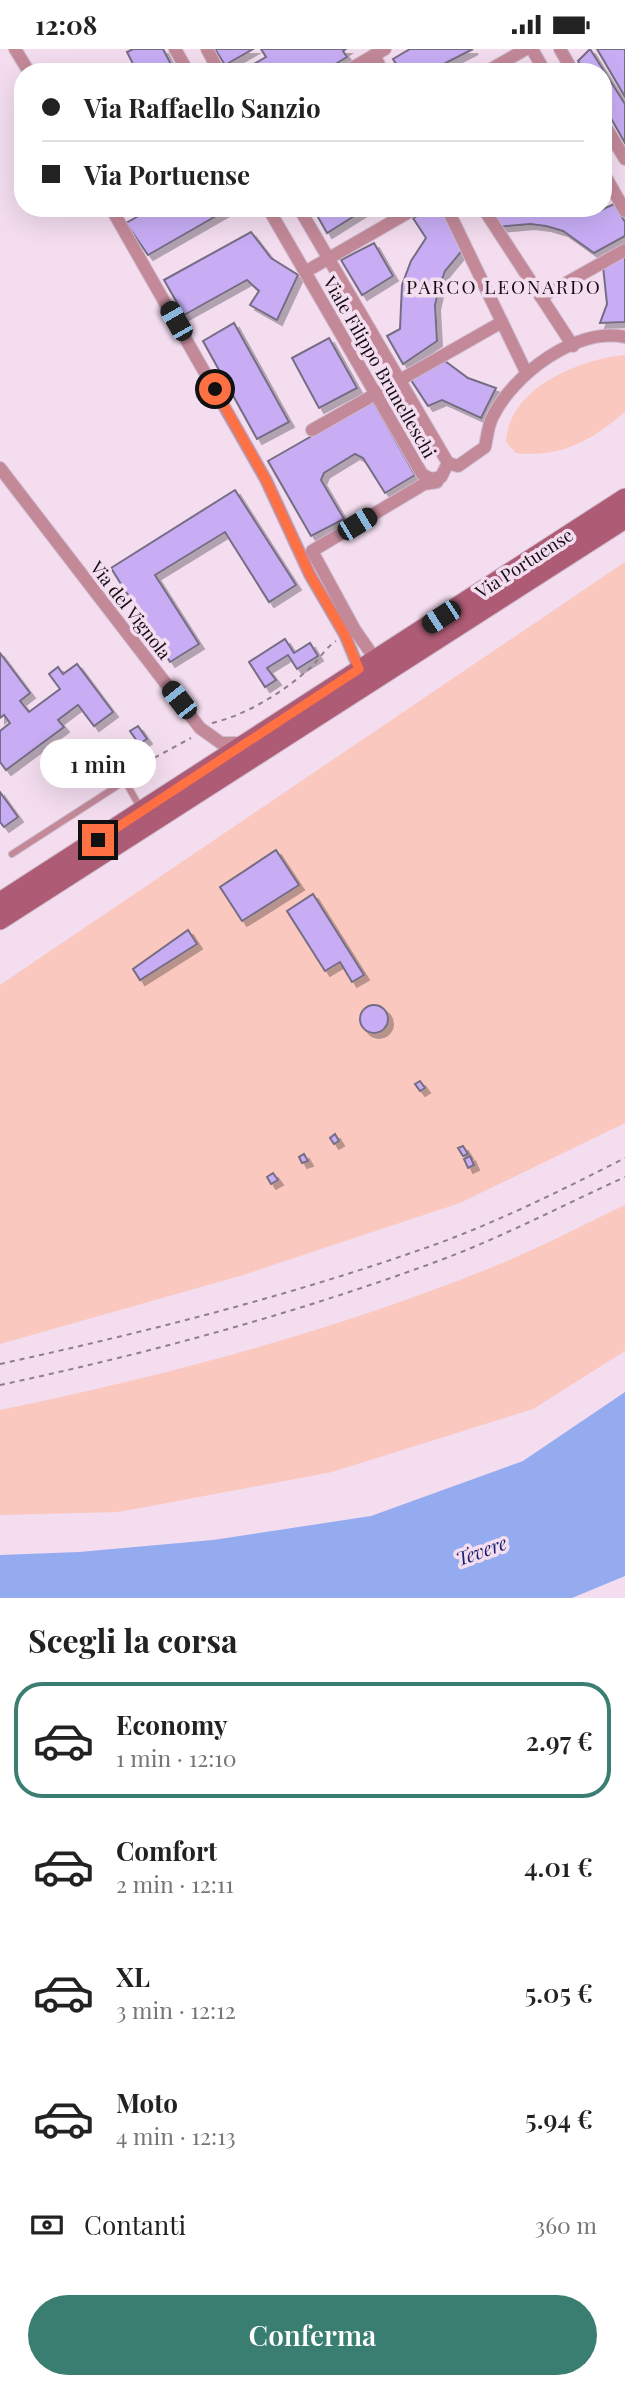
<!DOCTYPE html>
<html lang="it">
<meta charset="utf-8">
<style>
:root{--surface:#fff;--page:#f2f2f2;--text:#222;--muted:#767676;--line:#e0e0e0;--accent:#3a7e71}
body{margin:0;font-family:"Playfair Display",serif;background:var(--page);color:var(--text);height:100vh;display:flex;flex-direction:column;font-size:26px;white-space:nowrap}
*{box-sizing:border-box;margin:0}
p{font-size:23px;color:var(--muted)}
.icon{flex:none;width:38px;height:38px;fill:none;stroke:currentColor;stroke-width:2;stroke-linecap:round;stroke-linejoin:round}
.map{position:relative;height:1549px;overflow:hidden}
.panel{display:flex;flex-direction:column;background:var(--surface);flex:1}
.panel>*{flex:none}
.banner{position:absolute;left:14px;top:14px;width:598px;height:154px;border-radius:28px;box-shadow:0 7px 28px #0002;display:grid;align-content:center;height:154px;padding:0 28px;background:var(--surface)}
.end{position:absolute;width:32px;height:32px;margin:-16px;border:9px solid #ff7043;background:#111;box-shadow:0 0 0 4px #111}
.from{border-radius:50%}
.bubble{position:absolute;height:49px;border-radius:24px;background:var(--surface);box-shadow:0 7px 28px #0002;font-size:23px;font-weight:600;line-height:49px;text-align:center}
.car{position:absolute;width:21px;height:42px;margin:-21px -10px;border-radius:9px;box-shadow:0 0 5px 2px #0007;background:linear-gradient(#222 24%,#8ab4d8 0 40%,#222 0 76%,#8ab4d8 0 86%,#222 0)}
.banner b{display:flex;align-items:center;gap:24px;height:66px;font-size:26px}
.banner b+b{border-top:2px solid var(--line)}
.banner i{width:18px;height:18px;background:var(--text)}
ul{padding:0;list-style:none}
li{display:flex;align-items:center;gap:21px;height:116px;margin:0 14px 10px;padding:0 14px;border:4px solid transparent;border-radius:28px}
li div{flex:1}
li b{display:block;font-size:26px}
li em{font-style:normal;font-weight:600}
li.on{border-color:var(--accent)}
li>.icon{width:63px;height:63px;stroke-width:1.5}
h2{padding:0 28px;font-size:32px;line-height:84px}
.pay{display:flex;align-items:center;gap:18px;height:77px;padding:0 28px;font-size:26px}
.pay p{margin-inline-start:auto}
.action{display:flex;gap:14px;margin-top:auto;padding:14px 28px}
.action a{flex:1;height:80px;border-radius:42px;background:var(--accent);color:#fff;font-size:28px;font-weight:600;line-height:80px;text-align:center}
.status{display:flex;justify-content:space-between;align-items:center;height:49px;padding:0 35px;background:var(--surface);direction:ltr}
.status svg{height:19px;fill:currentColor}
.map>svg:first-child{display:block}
.green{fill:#fac8be}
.water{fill:#95abf0}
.building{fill:#c8adf5;stroke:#756d83;stroke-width:2;filter:url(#shadow)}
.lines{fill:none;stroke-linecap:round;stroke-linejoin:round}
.lane-casing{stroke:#cfbccc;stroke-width:8}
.street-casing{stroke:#cfbccc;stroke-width:14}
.secondary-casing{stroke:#cfbccc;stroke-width:21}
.path{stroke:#8f7f8c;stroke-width:2;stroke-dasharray:5 5;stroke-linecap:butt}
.lane{stroke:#c38999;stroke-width:6}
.street{stroke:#c38999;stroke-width:12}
.secondary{stroke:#ae5b75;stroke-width:19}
.route{stroke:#ff7043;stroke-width:9}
.labels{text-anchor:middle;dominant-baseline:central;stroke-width:7;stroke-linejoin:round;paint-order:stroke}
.street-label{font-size:18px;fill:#150d14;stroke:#f3ddef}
.neighbourhood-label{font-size:19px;letter-spacing:2px;fill:#150d14;stroke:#f3ddef}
.water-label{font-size:19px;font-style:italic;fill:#18216f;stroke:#f3ddef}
</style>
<div class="status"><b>12:08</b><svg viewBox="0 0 49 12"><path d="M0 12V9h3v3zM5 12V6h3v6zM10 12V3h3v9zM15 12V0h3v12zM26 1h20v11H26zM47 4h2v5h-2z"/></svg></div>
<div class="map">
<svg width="625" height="1549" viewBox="0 0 625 1549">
<defs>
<filter id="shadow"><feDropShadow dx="5" dy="5" stdDeviation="0" flood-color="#0004"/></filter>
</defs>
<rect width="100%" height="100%" fill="#f3ddef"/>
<!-- green -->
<g class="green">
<path d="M 625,306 L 625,363 C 592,391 561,409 516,404 L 506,393 C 508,339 580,310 625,306 Z"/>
<path d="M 625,513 L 625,1074 L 460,1154 L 243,1226 L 0,1295 L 0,936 Z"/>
<path d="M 625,1156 L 625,1302 L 533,1360 L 332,1423 L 119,1463 L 0,1466 L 0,1361 C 170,1326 338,1281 500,1215 C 543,1197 583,1176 625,1156 Z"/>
</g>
<!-- water -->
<path class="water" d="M 625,1343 L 625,1527 L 572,1549 L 0,1549 L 0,1506 L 79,1503 L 213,1491 L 371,1467 L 523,1412 Z"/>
<!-- building -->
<g class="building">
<path d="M 133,0 L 163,0 L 175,23 L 137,23 L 127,3 Z"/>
<path d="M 215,0 L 253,0 L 225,16 Z"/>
<path d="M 261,0 L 346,0 L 343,2 L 347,8 L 322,23 L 240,23 L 266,8 Z"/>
<path d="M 410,0 L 473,0 L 428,23 L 401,23 L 393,10 Z"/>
<path d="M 590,0 L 625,55 L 625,94 L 604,57 L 604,23 L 584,23 L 578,12 Z"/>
<path d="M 597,0 L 625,0 L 625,48 Z"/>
<path d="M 614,155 L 625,173 L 625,187 L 594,204 L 563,182 L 546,177 L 530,175 L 497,178 L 485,159 L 601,161 Z"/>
<path d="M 153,159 L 230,159 L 148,206 L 126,174 Z"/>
<path d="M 313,159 L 367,159 L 327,184 Z"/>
<path d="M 432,159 L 445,159 L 465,198 L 445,222 L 439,239 L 435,256 L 437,292 L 403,315 L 387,287 L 400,280 L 402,236 L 411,212 L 426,189 L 413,169 Z"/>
<path d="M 251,183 L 271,209 L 298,226 L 277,271 L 250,256 L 259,242 L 247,231 L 184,266 L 164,231 Z"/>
<path d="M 374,194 L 393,227 L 362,246 L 341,211 Z"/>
<path d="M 625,205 L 625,273 L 600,274 L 607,255 L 603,217 Z"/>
<path d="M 234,274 L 289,373 L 257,390 L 203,292 Z"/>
<path d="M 329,289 L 357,339 L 319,359 L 292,309 Z"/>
<path d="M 445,312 L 468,329 L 496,339 L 481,369 L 442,351 L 428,357 L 411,331 Z"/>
<path d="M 373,352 L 415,426 L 385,444 L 363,409 L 355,405 L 324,424 L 321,431 L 344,470 L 311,487 L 268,412 Z"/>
<path d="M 235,441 L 296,536 L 269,553 L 225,483 L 155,526 L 199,595 L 170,613 L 111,519 Z"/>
<path d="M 285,590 L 294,604 L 310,594 L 318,607 L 297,620 L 288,606 L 267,619 L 276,631 L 265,638 L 249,613 Z"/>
<path d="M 0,604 L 30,644 L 20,652 L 29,663 L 60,640 L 49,625 L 58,618 L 63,625 L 77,615 L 113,663 L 94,677 L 78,656 L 58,671 L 64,678 L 6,721 L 0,713 L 0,682 L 10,674 L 4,666 L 0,669 Z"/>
<path d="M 138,677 L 147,690 L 139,695 L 130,682 Z"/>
<path d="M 0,743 L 18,768 L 4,778 L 0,773 Z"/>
<path d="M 276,801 L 299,836 L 242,872 L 220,838 Z"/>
<path d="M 313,845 L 364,926 L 352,933 L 340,913 L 325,922 L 287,862 Z"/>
<path d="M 188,881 L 197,895 L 140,931 L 133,920 Z"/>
<circle cx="374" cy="970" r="14"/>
<path d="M 420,1032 L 425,1039 L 420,1042 L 415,1035 Z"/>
<path d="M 335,1085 L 339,1092 L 334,1095 L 330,1089 Z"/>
<path d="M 463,1097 L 468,1105 L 463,1107 L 458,1099 Z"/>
<path d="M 304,1105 L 308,1112 L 302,1114 L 299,1108 Z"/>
<path d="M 470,1107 L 474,1116 L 468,1119 L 464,1110 Z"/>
<path d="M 273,1124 L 278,1131 L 271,1135 L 267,1128 Z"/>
</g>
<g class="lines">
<!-- lane casing -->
<g class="lane-casing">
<path id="lane" d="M 12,805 L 125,732 L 141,760"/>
</g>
<!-- street casing -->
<g class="street-casing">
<g id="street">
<path d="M 15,0 L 29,23"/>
<path d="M 175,0 L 188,23"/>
<path d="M 207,0 L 219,23"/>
<path d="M 532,0 L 545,23"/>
<path d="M 560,0 L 573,23"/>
<path d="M 374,6 L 383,23"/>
<path d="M 345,23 L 385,0"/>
<path d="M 486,23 L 526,0"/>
<path d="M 604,75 L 625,110"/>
<path d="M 604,125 L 625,162"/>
<path d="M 111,159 L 266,431 L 310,526 L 345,586 L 359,620"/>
<path d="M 268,159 L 422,425 L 431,430 L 441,428 L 448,414"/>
<path d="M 299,159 L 448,414"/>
<path d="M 447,159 L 526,323"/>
<path d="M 483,159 L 573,297"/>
<path d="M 305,223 L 416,159"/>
<path d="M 541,248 L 625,201"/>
<path d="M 312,381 L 502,273"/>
<path d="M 448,414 L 458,417 L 485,398 C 487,388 488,376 493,367 C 513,326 577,277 625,288"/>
<path d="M 0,419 L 200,679 L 221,694 L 241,694"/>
<path d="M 375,610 L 355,581 L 312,502 L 424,435 L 437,433"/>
</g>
</g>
<!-- secondary casing -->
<g class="secondary-casing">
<g id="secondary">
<path d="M 0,853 L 625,449"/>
<path d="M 0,871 L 625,470"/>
</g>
</g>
<!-- path -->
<g class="path">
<path d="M 212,674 C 246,666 282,644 309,620 C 319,611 325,599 336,592"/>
<path d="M 128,723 L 191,689"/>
<path d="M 0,1315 C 146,1283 290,1247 431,1197 C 498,1173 562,1141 625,1109"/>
<path d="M 0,1336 C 146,1305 290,1266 430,1215 C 497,1191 561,1157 625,1128"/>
</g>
<!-- lane -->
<use href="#lane" class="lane"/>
<!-- street -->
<use href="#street" class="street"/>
<!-- secondary -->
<use href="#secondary" class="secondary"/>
</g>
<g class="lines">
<!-- route -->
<path class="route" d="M 98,791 L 359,620 L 345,586 L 310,526 L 266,431 L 215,340"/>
</g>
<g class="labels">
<!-- street labels -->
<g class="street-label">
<text transform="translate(380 318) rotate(60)">Viale Filippo Brunelleschi</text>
<text transform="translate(524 514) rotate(-33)">Via Portuense</text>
<text transform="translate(131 561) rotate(52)">Via del Vignola</text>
</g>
<!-- neighbourhood labels -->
<g class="neighbourhood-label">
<text x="504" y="237">PARCO LEONARDO</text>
</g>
<!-- water labels -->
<g class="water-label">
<text transform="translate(481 1501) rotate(-20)">Tevere</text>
</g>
</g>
</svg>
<i class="end from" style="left:215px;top:340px"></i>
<i class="end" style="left:98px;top:791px"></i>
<div class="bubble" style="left:40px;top:690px;width:116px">1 min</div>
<i class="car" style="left:176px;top:272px;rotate:330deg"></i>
<i class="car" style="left:357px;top:475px;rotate:59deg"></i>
<i class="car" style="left:441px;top:568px;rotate:237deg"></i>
<i class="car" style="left:179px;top:651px;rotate:322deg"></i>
<div class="banner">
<b><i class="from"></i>Via Raffaello Sanzio</b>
<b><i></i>Via Portuense</b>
</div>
</div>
<section class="panel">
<h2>Scegli la corsa</h2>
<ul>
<li class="on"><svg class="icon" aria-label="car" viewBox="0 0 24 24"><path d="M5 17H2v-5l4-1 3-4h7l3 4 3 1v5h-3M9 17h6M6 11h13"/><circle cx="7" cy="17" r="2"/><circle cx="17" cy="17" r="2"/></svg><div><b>Economy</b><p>1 min · 12:10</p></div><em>2.97 €</em></li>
<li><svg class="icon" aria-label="car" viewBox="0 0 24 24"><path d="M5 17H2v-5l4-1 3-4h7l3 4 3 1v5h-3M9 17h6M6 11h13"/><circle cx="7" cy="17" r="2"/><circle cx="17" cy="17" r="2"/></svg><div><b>Comfort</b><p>2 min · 12:11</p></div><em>4.01 €</em></li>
<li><svg class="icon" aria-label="car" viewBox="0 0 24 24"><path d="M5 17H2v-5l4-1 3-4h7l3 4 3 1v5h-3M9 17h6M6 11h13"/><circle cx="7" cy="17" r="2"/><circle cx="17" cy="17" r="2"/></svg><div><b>XL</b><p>3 min · 12:12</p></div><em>5.05 €</em></li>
<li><svg class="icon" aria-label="car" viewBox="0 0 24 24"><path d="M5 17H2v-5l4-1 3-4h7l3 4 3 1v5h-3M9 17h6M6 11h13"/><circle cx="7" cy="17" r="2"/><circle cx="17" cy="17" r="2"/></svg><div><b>Moto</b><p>4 min · 12:13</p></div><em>5.94 €</em></li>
</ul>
<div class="pay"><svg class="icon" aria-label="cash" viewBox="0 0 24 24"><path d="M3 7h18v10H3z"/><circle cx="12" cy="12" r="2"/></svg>Contanti<p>360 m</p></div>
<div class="action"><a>Conferma</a></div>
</section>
